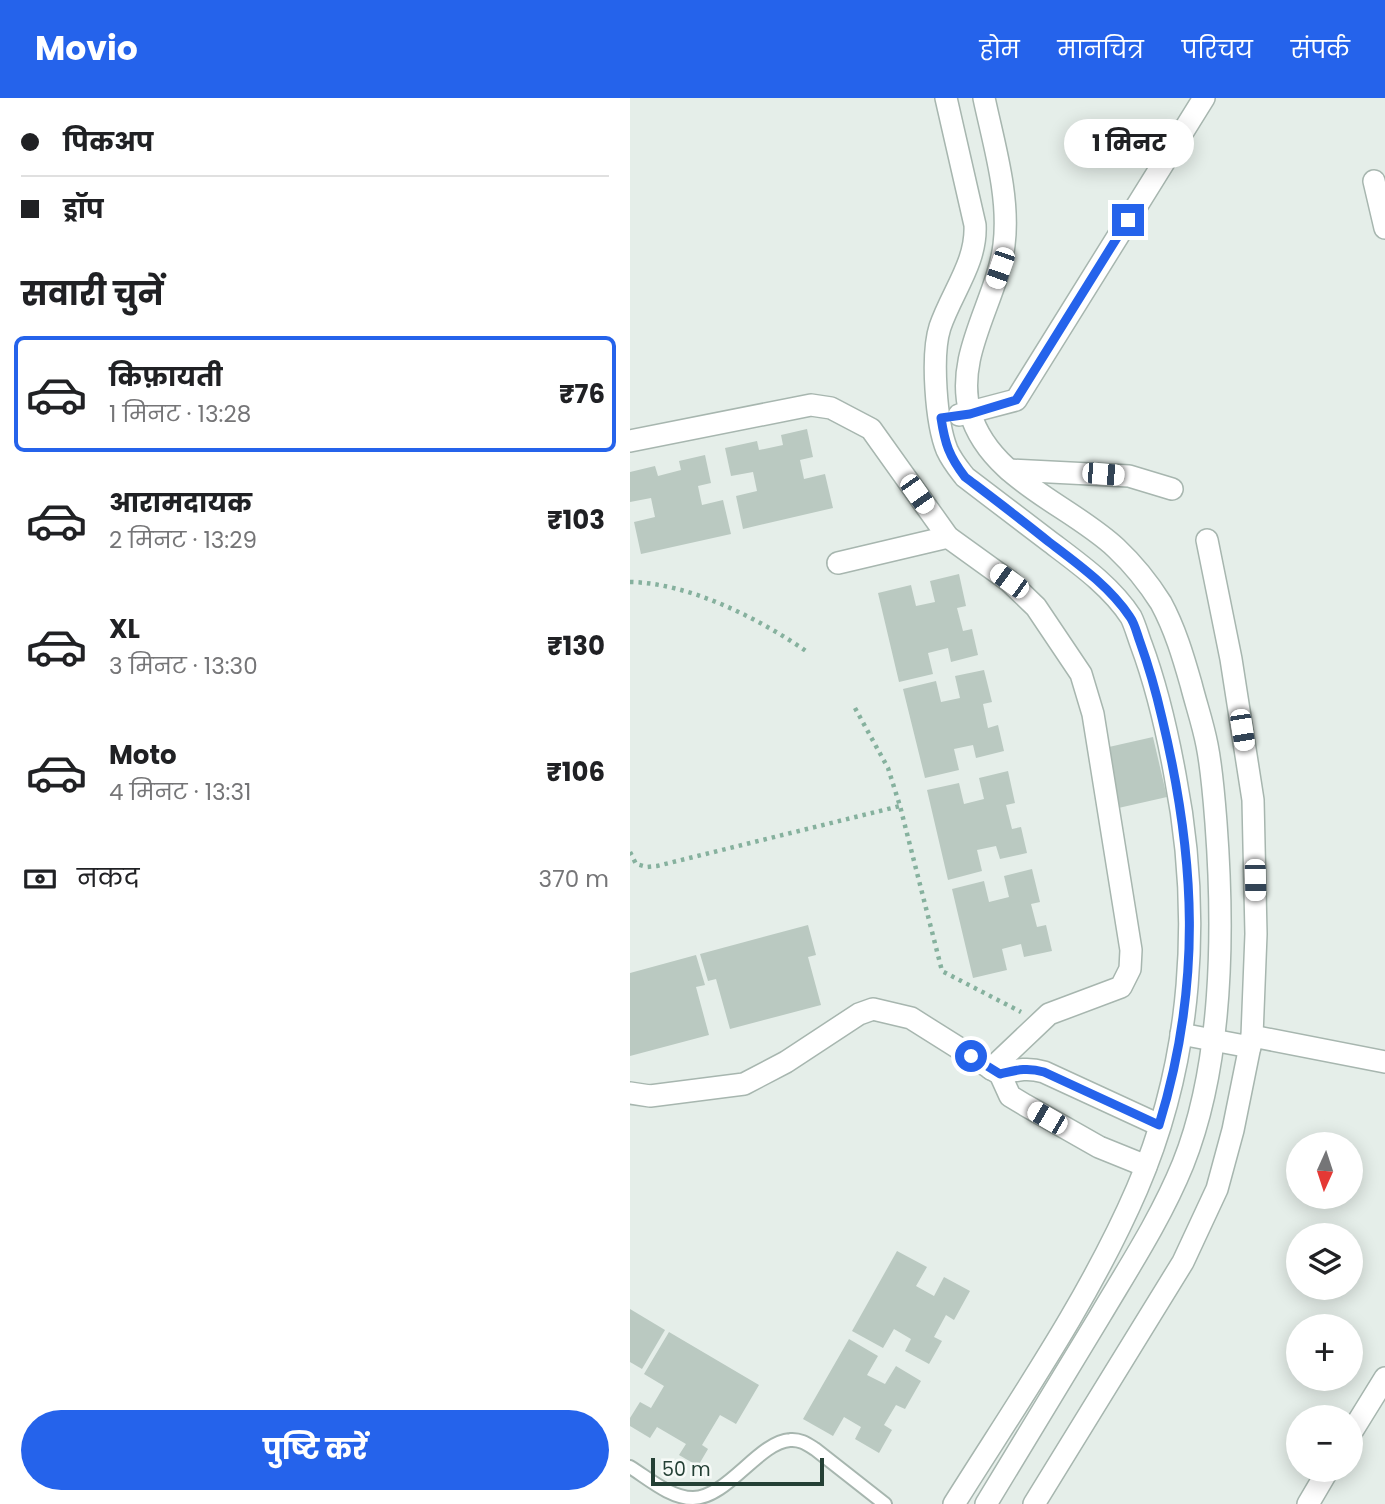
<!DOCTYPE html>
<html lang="hi">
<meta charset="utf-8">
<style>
:root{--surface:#fff;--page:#f6f6f6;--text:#202124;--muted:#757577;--line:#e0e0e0;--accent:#2563eb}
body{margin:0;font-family:Poppins,"Noto Sans Devanagari",sans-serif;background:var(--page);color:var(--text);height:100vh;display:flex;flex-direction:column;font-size:26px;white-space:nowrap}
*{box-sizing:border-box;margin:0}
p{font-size:23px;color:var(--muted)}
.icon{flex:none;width:38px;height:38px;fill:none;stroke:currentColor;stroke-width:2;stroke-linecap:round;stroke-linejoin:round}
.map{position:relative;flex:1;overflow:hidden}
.side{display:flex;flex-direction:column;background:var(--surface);width:630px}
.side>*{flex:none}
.guide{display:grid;align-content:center;height:154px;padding:0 21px;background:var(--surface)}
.needle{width:46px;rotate:183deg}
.buttons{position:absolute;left:656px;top:1034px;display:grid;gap:14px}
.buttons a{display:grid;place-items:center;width:77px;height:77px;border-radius:50%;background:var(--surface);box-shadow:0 4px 18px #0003;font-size:35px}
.scale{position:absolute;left:21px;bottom:18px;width:173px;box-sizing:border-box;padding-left:7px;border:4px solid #244035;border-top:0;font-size:19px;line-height:24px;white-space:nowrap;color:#244035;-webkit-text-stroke:5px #f6faf7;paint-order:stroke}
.end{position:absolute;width:32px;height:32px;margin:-16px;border:9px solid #2563eb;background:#fff;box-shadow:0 0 0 4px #fff}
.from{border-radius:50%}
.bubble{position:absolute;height:49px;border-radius:24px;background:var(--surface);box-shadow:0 4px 18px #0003;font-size:23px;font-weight:700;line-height:49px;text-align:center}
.car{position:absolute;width:21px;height:42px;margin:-21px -10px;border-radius:9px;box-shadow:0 0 5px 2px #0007;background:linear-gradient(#fff 24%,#345 0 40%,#fff 0 76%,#345 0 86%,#fff 0)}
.guide b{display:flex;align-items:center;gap:24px;height:66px;font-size:26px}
.guide b+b{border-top:2px solid var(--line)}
.guide i{width:18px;height:18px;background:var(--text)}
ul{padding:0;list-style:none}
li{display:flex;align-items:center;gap:21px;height:116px;margin:0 14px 10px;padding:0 7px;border:4px solid transparent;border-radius:10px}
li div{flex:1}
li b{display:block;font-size:26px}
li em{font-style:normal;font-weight:700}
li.selected{border-color:var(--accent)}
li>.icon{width:63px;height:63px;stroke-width:1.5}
h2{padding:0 21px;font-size:32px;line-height:84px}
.pay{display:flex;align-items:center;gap:18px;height:77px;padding:0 21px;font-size:26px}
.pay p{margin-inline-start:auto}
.action{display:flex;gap:14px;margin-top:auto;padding:14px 21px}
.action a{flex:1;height:80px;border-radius:42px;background:var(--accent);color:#fff;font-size:28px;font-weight:700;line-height:80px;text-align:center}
header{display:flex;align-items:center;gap:42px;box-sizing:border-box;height:98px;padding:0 35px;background:var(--accent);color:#fff}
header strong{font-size:33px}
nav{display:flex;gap:38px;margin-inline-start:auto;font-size:24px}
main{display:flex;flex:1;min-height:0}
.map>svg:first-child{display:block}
.building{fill:#bac9c1}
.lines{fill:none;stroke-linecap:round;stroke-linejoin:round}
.lane-casing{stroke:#a7b6af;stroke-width:16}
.street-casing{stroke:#a7b6af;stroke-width:24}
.path{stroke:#86b19e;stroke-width:4.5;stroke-dasharray:3.5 5;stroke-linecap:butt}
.lane{stroke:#fff;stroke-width:12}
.street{stroke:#fff;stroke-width:21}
.route{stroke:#2563eb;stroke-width:9}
</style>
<header>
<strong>Movio</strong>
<nav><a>होम</a><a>मानचित्र</a><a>परिचय</a><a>संपर्क</a></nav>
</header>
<main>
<section class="side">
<div class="guide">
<b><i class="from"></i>पिकअप</b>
<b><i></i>ड्रॉप</b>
</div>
<h2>सवारी चुनें</h2>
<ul>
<li class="selected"><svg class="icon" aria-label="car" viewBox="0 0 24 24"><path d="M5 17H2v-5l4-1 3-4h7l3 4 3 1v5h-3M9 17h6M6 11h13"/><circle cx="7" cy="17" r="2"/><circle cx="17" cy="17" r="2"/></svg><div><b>किफ़ायती</b><p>1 मिनट · 13:28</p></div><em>₹76</em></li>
<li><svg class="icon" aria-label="car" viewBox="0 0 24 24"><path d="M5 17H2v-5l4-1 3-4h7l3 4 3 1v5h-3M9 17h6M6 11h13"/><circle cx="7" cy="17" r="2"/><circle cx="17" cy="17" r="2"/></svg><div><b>आरामदायक</b><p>2 मिनट · 13:29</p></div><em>₹103</em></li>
<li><svg class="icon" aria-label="car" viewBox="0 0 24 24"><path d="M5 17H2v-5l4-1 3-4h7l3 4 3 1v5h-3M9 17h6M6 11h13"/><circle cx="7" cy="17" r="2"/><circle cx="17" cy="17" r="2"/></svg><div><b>XL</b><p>3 मिनट · 13:30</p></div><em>₹130</em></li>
<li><svg class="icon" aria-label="car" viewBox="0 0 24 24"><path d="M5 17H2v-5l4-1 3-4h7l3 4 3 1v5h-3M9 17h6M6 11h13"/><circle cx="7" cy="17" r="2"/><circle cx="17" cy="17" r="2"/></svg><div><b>Moto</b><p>4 मिनट · 13:31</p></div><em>₹106</em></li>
</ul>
<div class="pay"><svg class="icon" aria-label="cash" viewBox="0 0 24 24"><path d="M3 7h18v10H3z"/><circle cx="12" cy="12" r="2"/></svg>नकद<p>370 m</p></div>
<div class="action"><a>पुष्टि करें</a></div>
</section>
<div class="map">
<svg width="755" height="1406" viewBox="0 0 755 1406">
<rect width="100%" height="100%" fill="#e5eee9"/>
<!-- building -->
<g class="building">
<path d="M 177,331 L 183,359 L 170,362 L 174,381 L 195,376 L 203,410 L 113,431 L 106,398 L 127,393 L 123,374 L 101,378 L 95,350 L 127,343 L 129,352 L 153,347 L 151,337 Z"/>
<path d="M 75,357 L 81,385 L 68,388 L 72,407 L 93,402 L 101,436 L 11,456 L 4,424 L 25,419 L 21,400 L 0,404 L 0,374 L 25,368 L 28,378 L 51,372 L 49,363 Z"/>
<path d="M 329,476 L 336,508 L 327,510 L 333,533 L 342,531 L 348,557 L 321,564 L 318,550 L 298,555 L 303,576 L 269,584 L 248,495 L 281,487 L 286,508 L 305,504 L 300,483 Z"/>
<path d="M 354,572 L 362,604 L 353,606 L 358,630 L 368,627 L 374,653 L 346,660 L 343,647 L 324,651 L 329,672 L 295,680 L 273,591 L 306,583 L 311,604 L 330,600 L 325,578 Z"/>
<path d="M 523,639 L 537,699 L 484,711 L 470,651 Z"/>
<path d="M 378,673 L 385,705 L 376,707 L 382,731 L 391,729 L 397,755 L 370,761 L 366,748 L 347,752 L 352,773 L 318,782 L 297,692 L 329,685 L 334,706 L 354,701 L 349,680 Z"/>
<path d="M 402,771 L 410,804 L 401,806 L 407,829 L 416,827 L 422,853 L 394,859 L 391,846 L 372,851 L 377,872 L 343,880 L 322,791 L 354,783 L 359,804 L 379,799 L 374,778 Z"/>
<path d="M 178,827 L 186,857 L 178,859 L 191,907 L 100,931 L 86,881 L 78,883 L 70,856 Z"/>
<path d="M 66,857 L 75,887 L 66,889 L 79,937 L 0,958 L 0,875 Z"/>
<path d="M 267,1153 L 297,1169 L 286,1188 L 304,1198 L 314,1179 L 340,1193 L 324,1222 L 316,1217 L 304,1239 L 312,1243 L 299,1266 L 275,1253 L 281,1241 L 264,1231 L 253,1250 L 222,1233 Z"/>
<path d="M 0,1211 L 35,1232 L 12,1271 L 0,1264 Z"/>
<path d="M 39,1234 L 129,1287 L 106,1326 L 90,1317 L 72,1347 L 78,1351 L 68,1368 L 49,1357 L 56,1346 L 27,1329 L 20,1340 L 0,1328 L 0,1320 L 10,1304 L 21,1310 L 34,1288 L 14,1276 Z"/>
<path d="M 219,1241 L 248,1258 L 237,1277 L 255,1286 L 266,1268 L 291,1283 L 275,1311 L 266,1307 L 254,1327 L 262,1332 L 249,1355 L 225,1341 L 231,1329 L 214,1319 L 203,1338 L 173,1321 Z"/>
</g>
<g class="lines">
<!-- lane casing -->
<g class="lane-casing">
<path id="lane" d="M 0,1369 C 18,1380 40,1400 63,1400 C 97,1400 129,1344 160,1342 C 170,1341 177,1346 185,1351 L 255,1406"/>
</g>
<!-- street casing -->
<g class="street-casing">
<g id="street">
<path d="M 316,0 L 345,127 C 347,164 322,194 310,229 C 301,257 306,325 317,352 C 322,363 328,370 335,379 C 363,400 391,422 419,443 C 448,465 481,488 501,519 C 505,527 508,538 511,546 C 527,589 537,633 545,677 C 572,815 563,961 507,1091 C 459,1202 388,1304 324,1406"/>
<path d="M 354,0 C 364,47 380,99 374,147 C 367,203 324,257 340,314 C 359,381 439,406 486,450 C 503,466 519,486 531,505 C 545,531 553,558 561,586 C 566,606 573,626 577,647 C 582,672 584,699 586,725 C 594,831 593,966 553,1066 C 531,1120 499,1169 470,1218 C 432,1280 394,1343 356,1406"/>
<path d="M 744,83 L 755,130"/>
<path d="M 329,317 L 386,302 L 574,0"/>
<path d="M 0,343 L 181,307 L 201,310 L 241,331 L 318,439 L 379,483 L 406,509 L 451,576 L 463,616 L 501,852 L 500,871 L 491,889 L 419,916 L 361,971"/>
<path d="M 379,372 L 499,378 L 542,391"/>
<path d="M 208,465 L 318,439"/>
<path d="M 551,936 L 620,949"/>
<path d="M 622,938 L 755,964"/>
<path d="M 370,976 C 387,972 397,969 414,974 L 529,1027"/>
<path d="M 0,995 L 20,998 L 114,986 L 156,964 L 229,916 L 243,911 L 281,920 L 370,976 L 380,998 L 395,1007 L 469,1049 L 516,1068"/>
<path d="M 721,1335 L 755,1280"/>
<path d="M 404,1406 L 553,1164 L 587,1091 L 603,1032 L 622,938 L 626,836 L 623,702 L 601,561 L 577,442"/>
<path d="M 678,1406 L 698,1372"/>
</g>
</g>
<!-- path -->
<g class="path">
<path d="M 0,484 C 59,485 128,520 176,553"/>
<path d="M 225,610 L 258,670 L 270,708 L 312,873 L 391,914"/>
<path d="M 0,754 L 6,766 L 17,769 L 27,768 L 270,708"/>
</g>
<!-- lane -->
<use href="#lane" class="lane"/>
<!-- street -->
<use href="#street" class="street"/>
</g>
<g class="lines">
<!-- route -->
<path class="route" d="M 341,958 L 370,976 C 387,972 397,969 414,974 L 529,1027 C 572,887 566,761 532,620 C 526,594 519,569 510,544 C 507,536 505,526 500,519 C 480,489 448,466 419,444 C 392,422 364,401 335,379 C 319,358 315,346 311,320 L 340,316 L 386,302 L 498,122"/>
</g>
</svg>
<div class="buttons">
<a><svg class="needle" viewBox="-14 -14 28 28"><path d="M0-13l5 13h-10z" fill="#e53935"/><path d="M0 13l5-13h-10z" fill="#757577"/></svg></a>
<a><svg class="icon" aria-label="layers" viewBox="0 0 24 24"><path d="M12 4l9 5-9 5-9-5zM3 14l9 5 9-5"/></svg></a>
<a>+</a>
<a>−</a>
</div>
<div class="scale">50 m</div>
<i class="end from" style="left:341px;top:958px"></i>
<i class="end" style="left:498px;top:122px"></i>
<div class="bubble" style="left:434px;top:21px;width:130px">1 मिनट</div>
<i class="car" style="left:370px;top:170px;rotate:199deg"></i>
<i class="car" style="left:473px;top:376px;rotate:95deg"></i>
<i class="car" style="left:287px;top:396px;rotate:145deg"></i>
<i class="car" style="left:379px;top:483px;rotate:306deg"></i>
<i class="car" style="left:612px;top:632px;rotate:171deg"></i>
<i class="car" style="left:625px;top:782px;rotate:179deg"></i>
<i class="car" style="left:417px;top:1020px;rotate:300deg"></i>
</div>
</main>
